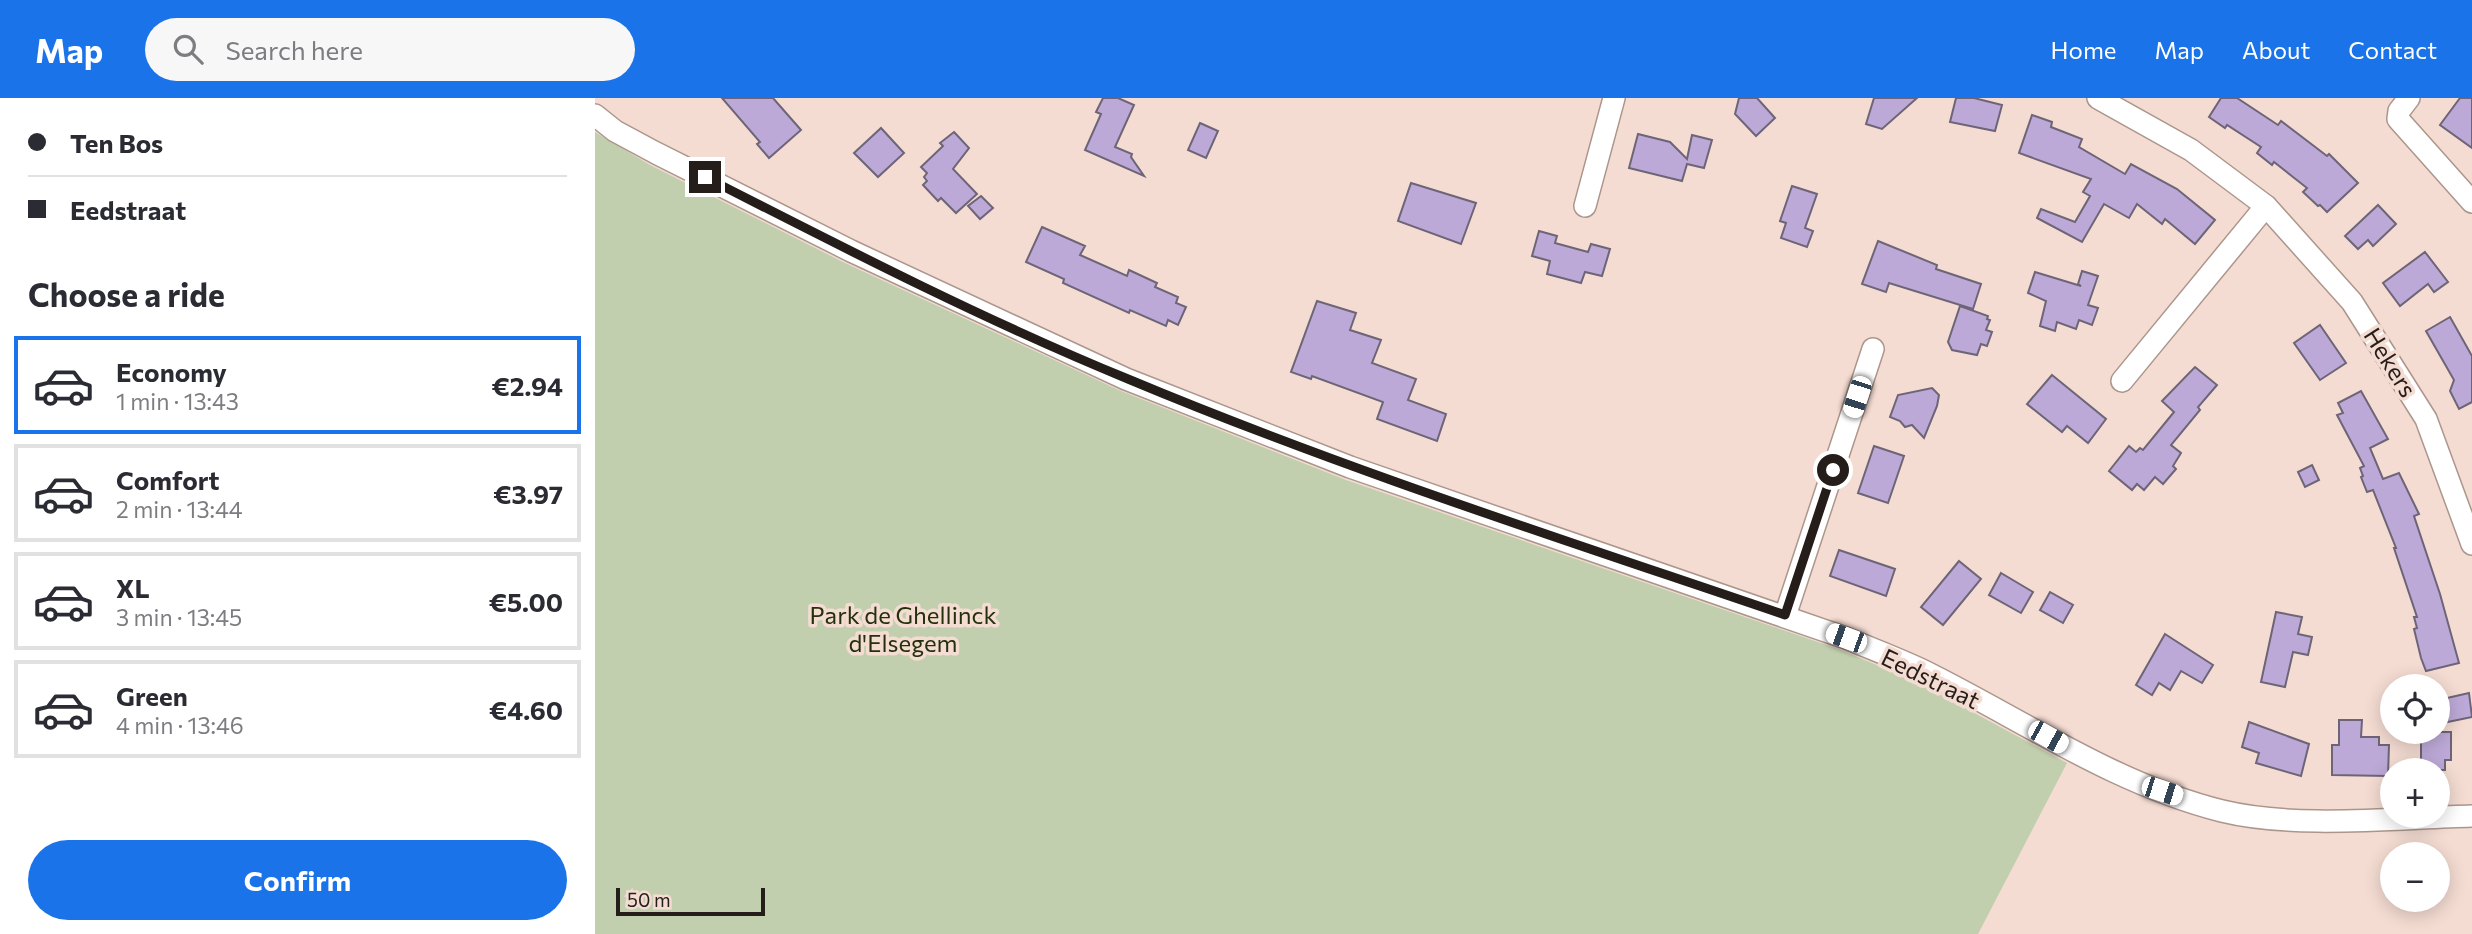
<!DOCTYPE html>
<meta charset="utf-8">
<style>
:root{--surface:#fff;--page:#f7f7f7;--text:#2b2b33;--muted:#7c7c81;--line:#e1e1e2;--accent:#1a73e8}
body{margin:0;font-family:Commissioner,sans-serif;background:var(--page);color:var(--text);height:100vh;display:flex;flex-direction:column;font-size:26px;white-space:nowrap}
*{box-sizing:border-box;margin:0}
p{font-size:23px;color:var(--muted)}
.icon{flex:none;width:38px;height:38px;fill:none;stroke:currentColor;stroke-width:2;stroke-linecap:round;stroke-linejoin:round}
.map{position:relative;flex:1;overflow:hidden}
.details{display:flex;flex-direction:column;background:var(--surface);width:595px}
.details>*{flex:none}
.hud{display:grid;align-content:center;height:154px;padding:0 28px;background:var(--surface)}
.controls{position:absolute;left:1785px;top:576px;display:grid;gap:14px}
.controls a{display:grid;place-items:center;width:70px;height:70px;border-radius:50%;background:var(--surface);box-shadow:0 4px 18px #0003;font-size:35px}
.scale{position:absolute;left:21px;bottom:18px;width:149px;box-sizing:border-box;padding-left:7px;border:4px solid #251d19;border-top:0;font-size:19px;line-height:24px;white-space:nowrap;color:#251d19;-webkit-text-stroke:5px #f4dcd2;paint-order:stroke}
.end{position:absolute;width:32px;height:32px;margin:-16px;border:9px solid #251d19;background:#fff;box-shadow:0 0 0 4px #fff}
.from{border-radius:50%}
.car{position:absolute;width:21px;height:42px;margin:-21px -10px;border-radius:9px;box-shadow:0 0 5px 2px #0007;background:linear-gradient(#fff 24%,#345 0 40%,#fff 0 76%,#345 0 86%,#fff 0)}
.hud b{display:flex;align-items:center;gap:24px;height:66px;font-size:26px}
.hud b+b{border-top:2px solid var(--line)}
.hud i{width:18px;height:18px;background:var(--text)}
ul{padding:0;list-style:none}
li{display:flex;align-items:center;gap:21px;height:98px;margin:0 14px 10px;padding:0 14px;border:4px solid var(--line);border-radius:0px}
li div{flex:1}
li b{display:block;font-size:26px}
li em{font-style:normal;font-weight:700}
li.on{border-color:var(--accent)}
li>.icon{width:63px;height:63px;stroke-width:1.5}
h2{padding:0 28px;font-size:32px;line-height:84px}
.primary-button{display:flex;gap:14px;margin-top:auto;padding:14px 28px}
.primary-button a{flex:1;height:80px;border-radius:42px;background:var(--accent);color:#fff;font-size:28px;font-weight:700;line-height:80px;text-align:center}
header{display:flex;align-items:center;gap:42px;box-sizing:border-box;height:98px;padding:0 35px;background:var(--accent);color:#fff}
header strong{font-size:33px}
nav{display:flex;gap:38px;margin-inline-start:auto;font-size:24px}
.search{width:490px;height:63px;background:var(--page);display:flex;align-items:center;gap:18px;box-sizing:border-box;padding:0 24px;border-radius:38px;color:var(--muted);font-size:26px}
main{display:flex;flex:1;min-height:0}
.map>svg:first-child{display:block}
.green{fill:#c1cfae}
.building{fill:#bda9d7;stroke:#6d6577;stroke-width:2}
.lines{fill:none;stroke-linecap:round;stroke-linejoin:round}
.minor-casing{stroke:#ac968c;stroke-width:24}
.minor{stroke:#fff;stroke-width:21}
.route{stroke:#251d19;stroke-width:9}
.labels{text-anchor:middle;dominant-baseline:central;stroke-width:7;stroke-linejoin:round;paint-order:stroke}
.street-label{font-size:24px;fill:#251d19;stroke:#f4dcd2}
.park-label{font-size:24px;fill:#23300b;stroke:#f4dcd2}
</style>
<header>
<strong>Map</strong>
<div class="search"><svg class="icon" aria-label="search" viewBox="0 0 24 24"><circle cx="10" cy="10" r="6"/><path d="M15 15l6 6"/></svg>Search here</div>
<nav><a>Home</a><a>Map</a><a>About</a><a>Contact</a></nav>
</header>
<main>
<section class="details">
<div class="hud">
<b><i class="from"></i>Ten Bos</b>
<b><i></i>Eedstraat</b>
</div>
<h2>Choose a ride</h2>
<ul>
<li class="on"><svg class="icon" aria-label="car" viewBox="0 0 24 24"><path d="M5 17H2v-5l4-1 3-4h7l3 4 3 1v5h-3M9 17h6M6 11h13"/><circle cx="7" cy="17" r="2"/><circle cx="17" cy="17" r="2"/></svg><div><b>Economy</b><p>1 min · 13:43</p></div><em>€2.94</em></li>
<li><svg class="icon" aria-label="car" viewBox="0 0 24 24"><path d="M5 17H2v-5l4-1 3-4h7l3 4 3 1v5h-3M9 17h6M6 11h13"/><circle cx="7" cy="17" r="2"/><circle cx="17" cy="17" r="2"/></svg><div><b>Comfort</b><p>2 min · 13:44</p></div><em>€3.97</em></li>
<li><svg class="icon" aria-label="car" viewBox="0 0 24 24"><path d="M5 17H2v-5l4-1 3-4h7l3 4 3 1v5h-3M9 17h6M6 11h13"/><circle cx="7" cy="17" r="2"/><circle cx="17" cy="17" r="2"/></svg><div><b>XL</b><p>3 min · 13:45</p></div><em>€5.00</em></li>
<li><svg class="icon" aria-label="car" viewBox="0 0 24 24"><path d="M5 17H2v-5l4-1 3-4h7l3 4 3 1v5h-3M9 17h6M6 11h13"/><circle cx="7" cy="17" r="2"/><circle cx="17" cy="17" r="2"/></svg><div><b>Green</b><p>4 min · 13:46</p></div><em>€4.60</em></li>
</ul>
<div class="primary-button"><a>Confirm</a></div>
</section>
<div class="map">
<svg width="1877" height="836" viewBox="0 0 1877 836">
<rect width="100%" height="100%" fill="#f4dcd2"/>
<!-- green -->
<path class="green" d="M 0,34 L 55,67 L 250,165 L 526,293 L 751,382 L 1246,552 L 1322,584 L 1472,665 L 1383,836 L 0,836 Z"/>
<!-- building -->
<g class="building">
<path d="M 127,0 L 178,0 L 206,32 L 174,60 L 162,46 L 165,44 Z"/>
<path d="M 508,0 L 523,0 L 539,7 L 520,49 L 537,56 L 536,59 L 549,78 L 490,52 L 506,16 L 501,14 Z"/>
<path d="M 1144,0 L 1162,0 L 1180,20 L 1161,38 L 1140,16 Z"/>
<path d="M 1279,0 L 1322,0 L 1287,31 L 1271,26 Z"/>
<path d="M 1361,0 L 1379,0 L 1407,7 L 1400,33 L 1355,24 Z"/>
<path d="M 1626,0 L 1642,0 L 1683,27 L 1686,23 L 1732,58 L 1734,56 L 1763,85 L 1732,114 L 1725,107 L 1723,108 L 1708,94 L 1712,90 L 1679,64 L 1677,67 L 1662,55 L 1666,49 L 1632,27 L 1630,30 L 1614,19 Z"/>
<path d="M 1865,0 L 1877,0 L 1877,50 L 1845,27 Z"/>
<path d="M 1437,17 L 1457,24 L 1456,29 L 1487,41 L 1484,49 L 1530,76 L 1536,66 L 1582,91 L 1620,122 L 1600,146 L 1570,121 L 1567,126 L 1542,106 L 1534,120 L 1509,106 L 1487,144 L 1442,120 L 1446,111 L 1480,124 L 1495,98 L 1488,94 L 1496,81 L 1424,55 Z"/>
<path d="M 605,25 L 623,33 L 611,60 L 593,52 Z"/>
<path d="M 286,30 L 309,55 L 283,79 L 259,55 Z"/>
<path d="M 359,34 L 374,50 L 358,71 L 382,96 L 361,115 L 346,100 L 343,103 L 328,87 L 332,83 L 329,79 L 332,75 L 326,69 L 348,48 L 345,45 Z"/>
<path d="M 1043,36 L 1075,44 L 1092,61 L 1097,37 L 1117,42 L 1109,70 L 1092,66 L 1087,83 L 1034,70 Z"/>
<path d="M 816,85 L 881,105 L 866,146 L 803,123 Z"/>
<path d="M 1197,88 L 1222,96 L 1210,130 L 1218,133 L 1212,149 L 1186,140 L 1191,125 L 1185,123 Z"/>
<path d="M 386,98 L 398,110 L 385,121 L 373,108 Z"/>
<path d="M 1783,107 L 1801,126 L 1778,148 L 1773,142 L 1763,151 L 1750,138 Z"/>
<path d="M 447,129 L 490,148 L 485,157 L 532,178 L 534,172 L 562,185 L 560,189 L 583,199 L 581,205 L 591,209 L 583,227 L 573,222 L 571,228 L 535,212 L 534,215 L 468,185 L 469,181 L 431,164 Z"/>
<path d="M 944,133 L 962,138 L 960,145 L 993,154 L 996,146 L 1015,151 L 1007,178 L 990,174 L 986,185 L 952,176 L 955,163 L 937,158 Z"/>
<path d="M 1283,143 L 1342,167 L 1341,171 L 1386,186 L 1378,211 L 1294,185 L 1291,194 L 1267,186 Z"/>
<path d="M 1830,154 L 1853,184 L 1839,194 L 1833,186 L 1805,208 L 1788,185 Z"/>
<path d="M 1487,173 L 1503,178 L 1493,207 L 1503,210 L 1497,227 L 1484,222 L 1481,231 L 1462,224 L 1460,233 L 1445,228 L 1451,203 L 1433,195 L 1440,174 L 1486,188 L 1483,186 Z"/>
<path d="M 722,203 L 761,215 L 755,232 L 786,242 L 777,265 L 821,281 L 813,302 L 851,316 L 842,343 L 782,321 L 788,304 L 717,278 L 716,281 L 696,274 Z"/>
<path d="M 1365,208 L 1393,218 L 1392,221 L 1395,222 L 1391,232 L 1397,234 L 1392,248 L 1386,246 L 1382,257 L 1357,252 L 1353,244 Z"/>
<path d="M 1855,219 L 1877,258 L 1877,304 L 1864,311 L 1855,293 L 1859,282 L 1831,233 Z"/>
<path d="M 1725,227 L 1751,265 L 1725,282 L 1699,245 Z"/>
<path d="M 1600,269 L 1622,287 L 1603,309 L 1605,312 L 1576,347 L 1586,355 L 1578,368 L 1581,371 L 1568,386 L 1560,379 L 1549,392 L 1542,386 L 1537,392 L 1514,373 L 1534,348 L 1541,354 L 1545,350 L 1548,352 L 1579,314 L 1567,303 Z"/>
<path d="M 1457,277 L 1511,321 L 1493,345 L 1472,328 L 1467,334 L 1432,306 Z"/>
<path d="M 1337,290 L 1344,297 L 1342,308 L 1329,340 L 1317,327 L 1310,329 L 1305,323 L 1295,319 L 1303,297 Z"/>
<path d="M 1766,293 L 1793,341 L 1775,350 L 1788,381 L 1804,375 L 1824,416 L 1819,418 L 1845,496 L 1864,565 L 1831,573 L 1826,560 L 1819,531 L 1822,530 L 1819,519 L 1822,519 L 1799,450 L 1801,450 L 1778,392 L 1772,394 L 1766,379 L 1768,378 L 1765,370 L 1769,368 L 1742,317 L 1748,315 L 1743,305 Z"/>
<path d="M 1279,348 L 1309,358 L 1293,405 L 1263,395 Z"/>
<path d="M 1717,367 L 1724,382 L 1710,389 L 1703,374 Z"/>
<path d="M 1244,452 L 1300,471 L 1291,498 L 1235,478 Z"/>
<path d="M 1364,463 L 1386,481 L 1348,527 L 1326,509 Z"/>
<path d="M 1406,475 L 1438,494 L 1426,515 L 1394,497 Z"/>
<path d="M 1455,494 L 1478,507 L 1468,525 L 1445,512 Z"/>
<path d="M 1681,514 L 1707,519 L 1703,536 L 1717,539 L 1713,557 L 1698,554 L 1690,589 L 1666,584 Z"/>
<path d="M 1570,536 L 1618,567 L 1607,585 L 1586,573 L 1575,592 L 1564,585 L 1557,597 L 1541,587 Z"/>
<path d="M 1874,595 L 1877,619 L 1843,626 L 1843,602 Z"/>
<path d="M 1744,622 L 1767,622 L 1766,639 L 1784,639 L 1784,647 L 1794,647 L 1793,678 L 1737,677 L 1737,647 L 1744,647 Z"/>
<path d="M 1654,624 L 1714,646 L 1706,678 L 1661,665 L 1664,655 L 1647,649 Z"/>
<path d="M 1826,634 L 1856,634 L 1856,662 L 1850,662 L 1850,672 L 1826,672 Z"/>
</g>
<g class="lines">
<!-- minor casing -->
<g class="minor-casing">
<g id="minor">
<path d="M 1503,0 L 1596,52 L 1671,108 L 1757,204 L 1831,321 L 1877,446"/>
<path d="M 1814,0 L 1804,13 L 1803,21 L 1877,104"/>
<path d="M 0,17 L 20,33 L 61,55 L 256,153 L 531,281 L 755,369 L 1251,540 C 1277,551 1304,561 1329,573 C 1428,622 1519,686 1627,713 C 1701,731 1800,720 1877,718"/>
<path d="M 990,108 L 1019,0"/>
<path d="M 1527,283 L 1671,108"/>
<path d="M 1190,518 L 1278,251"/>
</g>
</g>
<!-- minor -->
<use href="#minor" class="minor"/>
</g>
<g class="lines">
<!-- route -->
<path class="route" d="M 110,79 C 249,150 389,222 533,281 C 748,371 970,442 1190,517 L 1238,372"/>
</g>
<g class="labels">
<!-- street labels -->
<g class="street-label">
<text transform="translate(1796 264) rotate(58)">Hekers</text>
<text transform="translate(1336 580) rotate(26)">Eedstraat</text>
</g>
<!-- park labels -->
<g class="park-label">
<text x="308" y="516">Park de Ghellinck<tspan x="308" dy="28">d'Elsegem</tspan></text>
</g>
</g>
</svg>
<div class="controls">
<a><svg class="icon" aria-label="locate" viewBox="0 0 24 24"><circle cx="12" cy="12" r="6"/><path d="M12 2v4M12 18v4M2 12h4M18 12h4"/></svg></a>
<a>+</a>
<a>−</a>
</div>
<div class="scale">50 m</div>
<i class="end from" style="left:1238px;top:372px"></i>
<i class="end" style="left:110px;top:79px"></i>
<i class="car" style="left:1262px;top:299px;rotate:198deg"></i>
<i class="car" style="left:1251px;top:540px;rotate:290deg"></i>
<i class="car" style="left:1453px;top:639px;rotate:119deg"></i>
<i class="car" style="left:1567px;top:693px;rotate:108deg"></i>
</div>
</main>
